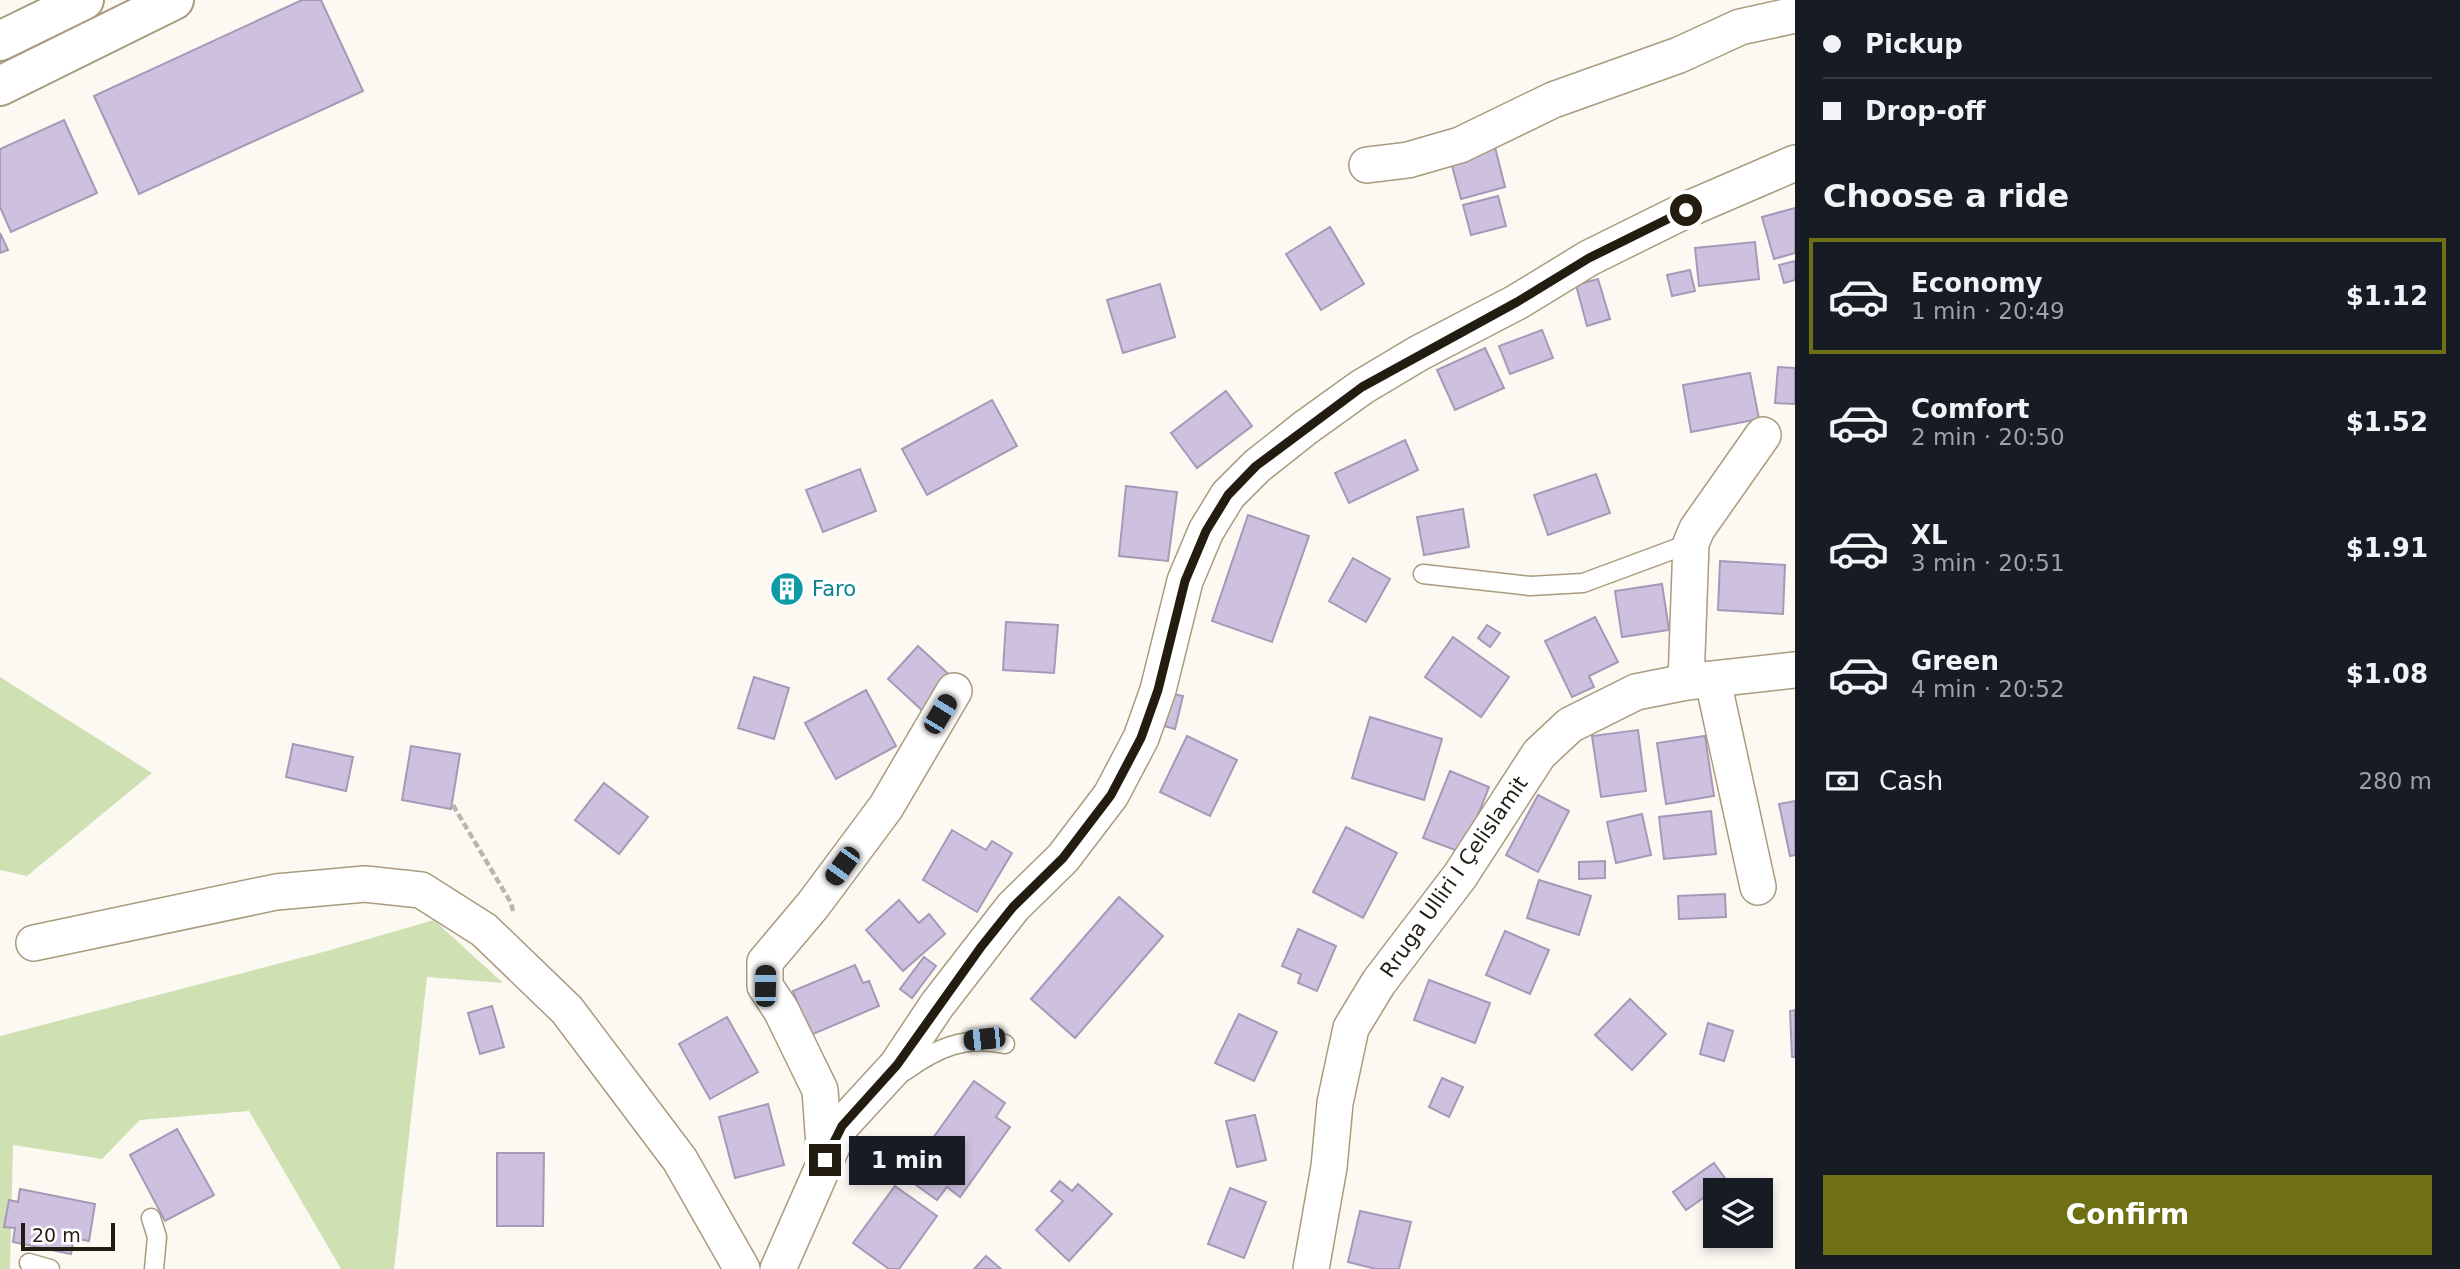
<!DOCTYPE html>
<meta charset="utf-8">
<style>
:root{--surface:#171b24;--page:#20242c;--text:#f1f3f6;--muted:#9ea1a6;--line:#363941;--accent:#6e7013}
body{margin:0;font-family:"DejaVu Sans",sans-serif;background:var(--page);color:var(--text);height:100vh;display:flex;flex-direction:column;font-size:26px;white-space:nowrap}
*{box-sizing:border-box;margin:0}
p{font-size:23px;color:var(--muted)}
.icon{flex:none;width:38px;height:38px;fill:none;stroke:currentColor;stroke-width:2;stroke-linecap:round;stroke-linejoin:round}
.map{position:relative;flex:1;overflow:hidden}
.sheet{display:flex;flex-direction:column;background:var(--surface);width:665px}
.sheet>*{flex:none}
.banner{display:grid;align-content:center;height:154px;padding:0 28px;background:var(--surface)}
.fabs{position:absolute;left:1703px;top:1178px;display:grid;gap:14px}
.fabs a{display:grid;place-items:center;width:70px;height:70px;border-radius:0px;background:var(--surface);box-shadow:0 4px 10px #0003;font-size:35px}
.scale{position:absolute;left:21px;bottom:18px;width:94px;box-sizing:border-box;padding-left:7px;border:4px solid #231d11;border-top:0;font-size:19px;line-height:24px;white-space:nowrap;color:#231d11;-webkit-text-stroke:5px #fff;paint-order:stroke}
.end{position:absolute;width:32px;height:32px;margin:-16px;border:9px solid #231d11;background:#fff;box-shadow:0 0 0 4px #fff}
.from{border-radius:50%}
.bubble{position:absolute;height:49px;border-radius:0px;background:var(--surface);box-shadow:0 4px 10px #0003;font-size:23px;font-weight:800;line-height:49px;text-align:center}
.car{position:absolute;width:21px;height:42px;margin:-21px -10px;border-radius:9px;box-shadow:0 0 5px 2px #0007;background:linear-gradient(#222 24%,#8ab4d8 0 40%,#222 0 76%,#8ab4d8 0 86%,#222 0)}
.banner b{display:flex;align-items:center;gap:24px;height:66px;font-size:26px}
.banner b+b{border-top:2px solid var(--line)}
.banner i{width:18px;height:18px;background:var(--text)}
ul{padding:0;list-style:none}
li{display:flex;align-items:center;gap:21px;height:116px;margin:0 14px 10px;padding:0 14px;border:4px solid transparent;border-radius:0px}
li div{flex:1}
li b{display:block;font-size:26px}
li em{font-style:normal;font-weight:800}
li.current{border-color:var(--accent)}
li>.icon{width:63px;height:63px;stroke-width:1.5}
h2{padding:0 28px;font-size:32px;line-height:84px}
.pay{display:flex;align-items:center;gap:18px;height:77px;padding:0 28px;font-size:26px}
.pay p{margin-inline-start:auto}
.cta{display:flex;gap:14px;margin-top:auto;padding:14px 28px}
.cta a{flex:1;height:80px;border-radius:0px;background:var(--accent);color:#fff;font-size:28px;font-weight:800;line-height:80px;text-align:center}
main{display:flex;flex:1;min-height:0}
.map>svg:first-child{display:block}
.green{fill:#cfe0b3}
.building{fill:#cec1e0;stroke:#a699b7;stroke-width:2}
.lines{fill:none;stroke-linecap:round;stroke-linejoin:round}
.service-casing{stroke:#a99b7d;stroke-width:21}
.minor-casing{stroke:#a99b7d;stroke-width:38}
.secondary-casing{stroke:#a99b7d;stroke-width:42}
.path{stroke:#bab6ae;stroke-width:4.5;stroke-dasharray:7 3.5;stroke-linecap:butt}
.service{stroke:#fff;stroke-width:18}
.minor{stroke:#fff;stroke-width:35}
.secondary{stroke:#fff;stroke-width:38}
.route{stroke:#231d11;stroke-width:9}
.labels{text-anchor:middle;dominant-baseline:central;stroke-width:6;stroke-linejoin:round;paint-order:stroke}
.culture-label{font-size:21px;fill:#0d838f;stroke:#fff;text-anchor:start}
.street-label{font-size:21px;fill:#231d11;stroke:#fff}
</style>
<main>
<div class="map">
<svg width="1795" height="1269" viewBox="0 0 1795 1269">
<rect width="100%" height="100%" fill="#fcf9f3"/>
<!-- green -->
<g class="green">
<path d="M 0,677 L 152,773 L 27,876 L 0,870 Z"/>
<path d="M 434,920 L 503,983 L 427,977 L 394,1269 L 341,1269 L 249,1111 L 140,1120 L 102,1159 L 13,1145 L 10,1269 L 0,1269 L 0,1036 L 327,951 Z"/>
</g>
<!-- building -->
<g class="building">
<path d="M 302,0 L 321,0 L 363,91 L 139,194 L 94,96 Z"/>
<path d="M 64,120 L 97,193 L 11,232 L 0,207 L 0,149 Z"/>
<path d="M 1493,139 L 1505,187 L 1461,199 L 1448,151 Z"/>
<path d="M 1498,196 L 1506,226 L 1471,235 L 1463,205 Z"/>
<path d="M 1795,208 L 1795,253 L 1774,259 L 1762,217 Z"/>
<path d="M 1330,227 L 1364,284 L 1321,310 L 1286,254 Z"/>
<path d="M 0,233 L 8,250 L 0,253 Z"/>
<path d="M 1755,242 L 1759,279 L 1699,286 L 1695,248 Z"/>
<path d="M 1795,261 L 1795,280 L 1784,283 L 1779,265 Z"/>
<path d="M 1690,270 L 1695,291 L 1672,296 L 1667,275 Z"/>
<path d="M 1598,279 L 1610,319 L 1587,326 L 1576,285 Z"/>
<path d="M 1160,284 L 1175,337 L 1123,353 L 1107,300 Z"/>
<path d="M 1542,330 L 1553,358 L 1510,374 L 1499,346 Z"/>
<path d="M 1485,348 L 1504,388 L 1455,410 L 1437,370 Z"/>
<path d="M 1778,367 L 1795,368 L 1795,404 L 1775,403 Z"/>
<path d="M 1750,373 L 1759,419 L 1691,432 L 1683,385 Z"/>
<path d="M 1226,391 L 1252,426 L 1197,468 L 1171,433 Z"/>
<path d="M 992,400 L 1017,446 L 927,495 L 902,449 Z"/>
<path d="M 1405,440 L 1418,470 L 1349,503 L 1335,473 Z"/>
<path d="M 860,469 L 876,511 L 823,532 L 806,490 Z"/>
<path d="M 1596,474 L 1610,513 L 1548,535 L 1534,495 Z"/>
<path d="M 1126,486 L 1177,492 L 1168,561 L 1119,556 Z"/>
<path d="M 1463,509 L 1469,547 L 1424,555 L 1417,517 Z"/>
<path d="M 1248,515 L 1309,536 L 1272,642 L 1212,621 Z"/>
<path d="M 1353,558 L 1390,579 L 1366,622 L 1329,601 Z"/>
<path d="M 1720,561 L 1785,565 L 1783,614 L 1718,610 Z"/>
<path d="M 783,578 L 797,582 L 790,600 L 777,595 Z"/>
<path d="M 1662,584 L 1669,630 L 1622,637 L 1615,591 Z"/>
<path d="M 1595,617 L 1618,662 L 1589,676 L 1594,687 L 1572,697 L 1545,641 Z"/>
<path d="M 1006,622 L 1058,625 L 1054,673 L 1003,670 Z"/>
<path d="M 1487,625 L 1500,633 L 1490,647 L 1478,638 Z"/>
<path d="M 1453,637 L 1509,677 L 1481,717 L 1425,677 Z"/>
<path d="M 918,646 L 955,680 L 925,713 L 888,679 Z"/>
<path d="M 754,677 L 789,688 L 774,739 L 738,728 Z"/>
<path d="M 866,690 L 896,746 L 836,779 L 805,723 Z"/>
<path d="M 1169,693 L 1183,696 L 1175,729 L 1161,725 Z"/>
<path d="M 1370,717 L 1442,739 L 1424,800 L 1352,778 Z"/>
<path d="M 1638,730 L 1646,791 L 1601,797 L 1592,736 Z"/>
<path d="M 1187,736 L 1237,760 L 1210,816 L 1160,792 Z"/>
<path d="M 1705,736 L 1714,796 L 1666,804 L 1657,743 Z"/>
<path d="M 293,744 L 353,757 L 346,791 L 286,777 Z"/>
<path d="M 411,746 L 460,754 L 451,809 L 402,800 Z"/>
<path d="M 1450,771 L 1489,787 L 1463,853 L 1423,838 Z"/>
<path d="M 604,783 L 648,817 L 619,854 L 575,820 Z"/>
<path d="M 1538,795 L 1569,811 L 1538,872 L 1506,855 Z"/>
<path d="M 1795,801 L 1795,855 L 1790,856 L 1779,804 Z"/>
<path d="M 1711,811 L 1716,854 L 1664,859 L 1659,817 Z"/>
<path d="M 1642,814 L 1651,855 L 1616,863 L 1607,822 Z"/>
<path d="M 1346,827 L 1397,853 L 1363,918 L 1313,892 Z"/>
<path d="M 952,830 L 986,850 L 992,841 L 1012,853 L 977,912 L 923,880 Z"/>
<path d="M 1605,861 L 1605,878 L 1579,879 L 1579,862 Z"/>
<path d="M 1539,880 L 1591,896 L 1579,935 L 1527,918 Z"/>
<path d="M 1725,894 L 1726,917 L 1679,919 L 1678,896 Z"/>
<path d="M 1119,897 L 1163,936 L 1075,1038 L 1031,999 Z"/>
<path d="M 899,900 L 919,923 L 929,914 L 945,934 L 903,971 L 866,930 Z"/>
<path d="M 1298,929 L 1336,946 L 1317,991 L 1298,983 L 1301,974 L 1282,966 Z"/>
<path d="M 1505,931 L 1549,950 L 1530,994 L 1486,975 Z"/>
<path d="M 924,957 L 936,966 L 912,998 L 900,989 Z"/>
<path d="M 855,965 L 863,983 L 869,981 L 879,1006 L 806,1037 L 795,1011 L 800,1009 L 793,991 Z"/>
<path d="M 1429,980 L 1490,1003 L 1475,1043 L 1414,1020 Z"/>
<path d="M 1630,999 L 1666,1034 L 1632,1070 L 1595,1035 Z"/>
<path d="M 492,1006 L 504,1047 L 480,1054 L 468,1013 Z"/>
<path d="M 1795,1010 L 1795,1057 L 1792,1057 L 1790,1011 Z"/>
<path d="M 1239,1014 L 1277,1032 L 1254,1081 L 1215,1063 Z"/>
<path d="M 727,1017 L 758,1072 L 710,1099 L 679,1044 Z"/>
<path d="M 1708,1023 L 1733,1031 L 1724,1061 L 1700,1054 Z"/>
<path d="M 1442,1078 L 1463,1087 L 1449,1117 L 1429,1107 Z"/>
<path d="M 974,1081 L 1005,1103 L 996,1117 L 1010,1127 L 960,1197 L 947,1187 L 937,1200 L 905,1177 Z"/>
<path d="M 768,1104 L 784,1165 L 735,1178 L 719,1117 Z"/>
<path d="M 1255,1115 L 1266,1160 L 1237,1167 L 1226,1121 Z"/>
<path d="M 177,1129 L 214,1195 L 165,1221 L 130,1155 Z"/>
<path d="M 497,1153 L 544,1153 L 543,1226 L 497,1226 Z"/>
<path d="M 1714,1163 L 1727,1181 L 1686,1210 L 1673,1192 Z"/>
<path d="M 1060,1181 L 1072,1191 L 1078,1184 L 1112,1214 L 1069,1261 L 1036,1230 L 1063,1201 L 1051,1191 Z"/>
<path d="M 895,1186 L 937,1216 L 899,1269 L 889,1269 L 853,1243 Z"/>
<path d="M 1230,1188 L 1266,1202 L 1244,1258 L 1208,1244 Z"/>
<path d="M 20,1189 L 95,1204 L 89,1241 L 74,1238 L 71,1254 L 13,1242 L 15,1228 L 4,1227 L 9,1200 L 18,1202 Z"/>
<path d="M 1360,1211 L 1411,1222 L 1399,1269 L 1376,1269 L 1348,1262 Z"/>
<path d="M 986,1256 L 1001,1269 L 974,1269 Z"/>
</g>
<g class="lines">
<!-- service casing -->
<g class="service-casing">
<g id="service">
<path d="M 1423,574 L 1530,586 L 1583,583 L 1691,543"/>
<path d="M 905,1071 C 937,1048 965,1035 1005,1044"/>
<path d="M 151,1218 L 157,1237 L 154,1269"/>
<path d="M 29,1263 L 50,1269"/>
</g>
</g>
<!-- minor casing -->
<g class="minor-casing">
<g id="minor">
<path d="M 1367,165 L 1408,160 L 1460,145 L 1553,100 L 1679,55 L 1740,27 L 1795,15"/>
<path d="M 1713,681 L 1758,887"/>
<path d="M 1686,682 L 1691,543 L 1697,529 L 1763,435"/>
<path d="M 34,943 L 276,892 L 365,884 L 421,890 L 484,930 L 567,1010 L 680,1160 L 742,1269"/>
<path d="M 825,1160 L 820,1090 L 781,1010 L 765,986 L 765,962 L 813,905 L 886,807 L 954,691"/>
<path d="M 778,1269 L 841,1126 L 897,1065 L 937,1005 L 1013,907 L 1063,858 L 1111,795 L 1141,738 L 1158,690 L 1185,581 L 1206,531 L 1228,495 L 1257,466 L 1305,428 L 1362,387 L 1419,353 L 1517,302 L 1589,258 L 1686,210 L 1795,163"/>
<path d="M 1311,1269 L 1329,1167 L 1335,1103 L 1351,1028 L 1379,982 L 1460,876 L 1539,754 L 1570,725 L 1636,692 L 1686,682 L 1795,670"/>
</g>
</g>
<!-- secondary casing -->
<g class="secondary-casing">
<g id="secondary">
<path d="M 0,41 L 84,0"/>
<path d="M 0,86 L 174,0"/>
</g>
</g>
<!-- path -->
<path class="path" d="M 453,805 L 511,903 L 513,911"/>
<!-- service -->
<use href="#service" class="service"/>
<!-- minor -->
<use href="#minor" class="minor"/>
<!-- secondary -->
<use href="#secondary" class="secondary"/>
</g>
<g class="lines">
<!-- route -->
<path class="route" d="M 825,1160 L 842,1126 L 897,1065 L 981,947 L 1013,907 L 1063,858 L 1111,795 L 1141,738 L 1158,690 L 1185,581 L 1206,531 L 1228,495 L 1256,466 L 1362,387 L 1517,302 L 1589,258 L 1686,210"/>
</g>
<!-- icons -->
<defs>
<g id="building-disc" transform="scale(1.75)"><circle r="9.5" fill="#0f9aa8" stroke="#fff"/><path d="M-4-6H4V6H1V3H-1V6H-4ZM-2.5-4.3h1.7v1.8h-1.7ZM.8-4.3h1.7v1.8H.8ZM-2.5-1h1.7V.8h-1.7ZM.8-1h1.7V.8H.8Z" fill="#fff"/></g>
</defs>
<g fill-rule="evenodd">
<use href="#building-disc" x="787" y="589"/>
</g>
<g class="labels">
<!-- culture labels -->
<g class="culture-label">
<text x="812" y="589">Faro</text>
</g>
<!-- street labels -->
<g class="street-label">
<text transform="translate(1454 877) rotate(-55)">Rruga Ulliri I Çelislamit</text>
</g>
</g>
</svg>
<div class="fabs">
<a><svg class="icon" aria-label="layers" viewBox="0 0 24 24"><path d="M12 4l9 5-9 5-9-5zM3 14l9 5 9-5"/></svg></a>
</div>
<div class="scale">20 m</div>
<i class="end from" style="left:1686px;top:210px"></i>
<i class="end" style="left:825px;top:1160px"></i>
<div class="bubble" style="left:849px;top:1136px;width:116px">1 min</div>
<i class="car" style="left:940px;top:714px;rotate:31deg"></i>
<i class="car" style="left:842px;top:866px;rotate:216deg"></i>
<i class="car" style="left:765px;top:986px;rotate:1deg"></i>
<i class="car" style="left:984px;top:1039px;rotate:264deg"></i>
</div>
<section class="sheet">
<div class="banner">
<b><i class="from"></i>Pickup</b>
<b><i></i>Drop-off</b>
</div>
<h2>Choose a ride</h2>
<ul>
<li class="current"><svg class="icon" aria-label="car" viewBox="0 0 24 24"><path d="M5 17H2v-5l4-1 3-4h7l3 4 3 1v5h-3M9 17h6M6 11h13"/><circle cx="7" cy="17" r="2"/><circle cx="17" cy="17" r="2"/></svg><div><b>Economy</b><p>1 min · 20:49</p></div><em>$1.12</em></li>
<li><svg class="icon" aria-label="car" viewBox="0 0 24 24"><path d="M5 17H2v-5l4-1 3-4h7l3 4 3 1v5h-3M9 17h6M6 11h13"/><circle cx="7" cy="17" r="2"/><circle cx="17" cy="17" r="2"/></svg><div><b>Comfort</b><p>2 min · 20:50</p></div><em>$1.52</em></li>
<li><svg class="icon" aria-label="car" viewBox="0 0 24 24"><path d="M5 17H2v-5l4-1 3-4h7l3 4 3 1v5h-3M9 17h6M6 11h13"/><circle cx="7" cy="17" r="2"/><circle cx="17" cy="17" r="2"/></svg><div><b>XL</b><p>3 min · 20:51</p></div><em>$1.91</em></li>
<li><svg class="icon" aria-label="car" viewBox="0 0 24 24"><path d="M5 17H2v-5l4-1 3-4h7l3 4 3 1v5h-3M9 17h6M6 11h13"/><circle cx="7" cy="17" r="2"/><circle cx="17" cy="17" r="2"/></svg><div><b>Green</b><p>4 min · 20:52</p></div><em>$1.08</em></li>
</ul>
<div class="pay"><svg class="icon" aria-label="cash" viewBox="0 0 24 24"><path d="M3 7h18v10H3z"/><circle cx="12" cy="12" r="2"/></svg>Cash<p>280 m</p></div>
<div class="cta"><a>Confirm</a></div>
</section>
</main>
